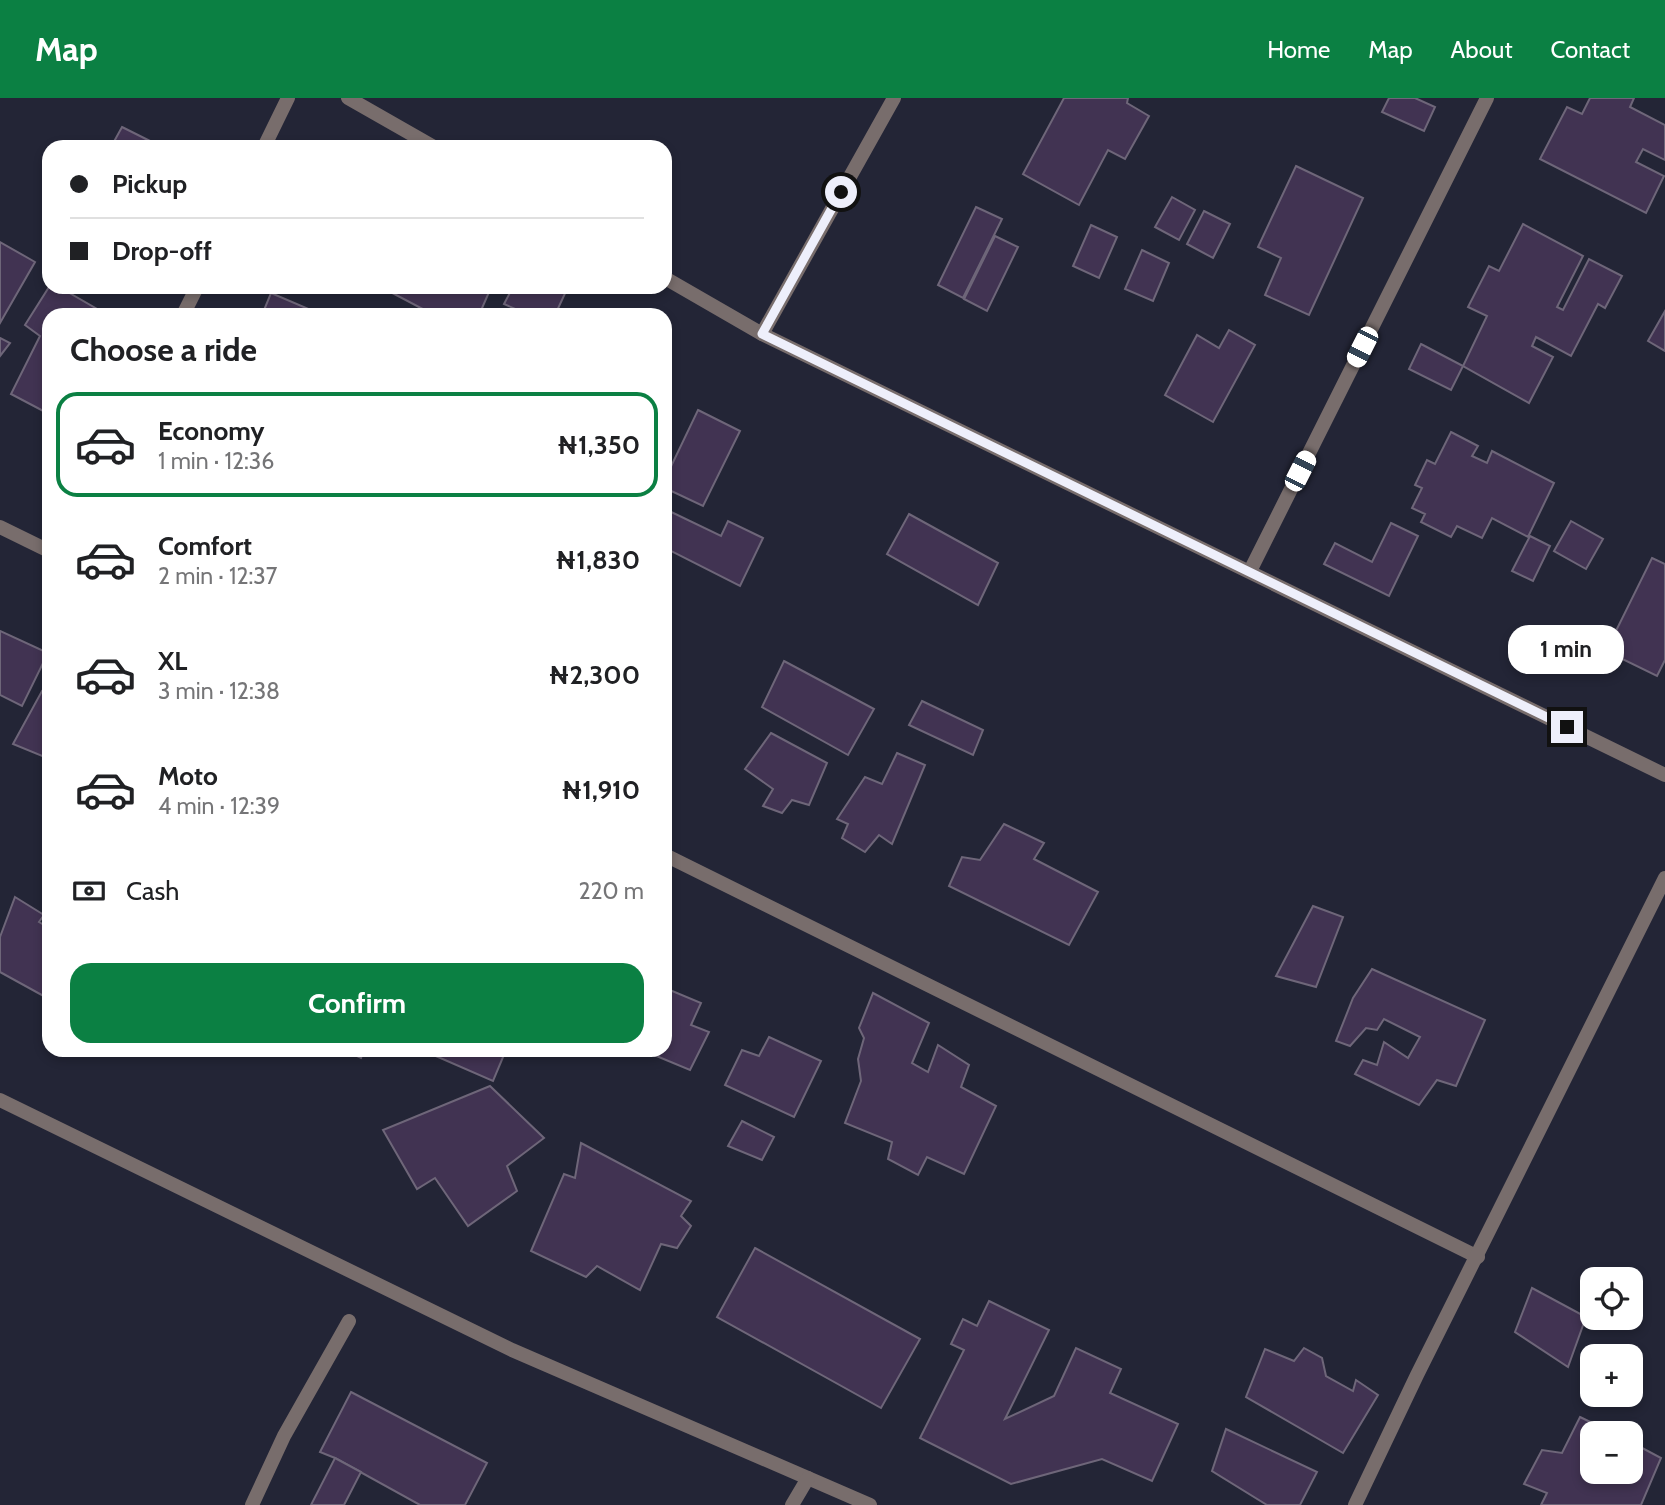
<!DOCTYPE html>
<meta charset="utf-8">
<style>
:root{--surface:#fff;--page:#f2f2f2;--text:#202124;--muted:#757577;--line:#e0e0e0;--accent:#0b8043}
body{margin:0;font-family:Cabin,sans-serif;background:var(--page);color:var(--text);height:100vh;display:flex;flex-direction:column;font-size:26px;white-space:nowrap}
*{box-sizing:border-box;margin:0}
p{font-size:23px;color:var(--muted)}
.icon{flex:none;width:38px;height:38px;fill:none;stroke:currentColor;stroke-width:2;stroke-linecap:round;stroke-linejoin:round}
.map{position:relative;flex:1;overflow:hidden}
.drawer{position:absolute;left:42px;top:210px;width:630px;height:749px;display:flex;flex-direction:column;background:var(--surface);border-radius:21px;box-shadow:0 4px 10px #0003}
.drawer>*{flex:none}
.top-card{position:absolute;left:42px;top:42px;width:630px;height:154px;border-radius:21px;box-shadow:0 4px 10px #0003;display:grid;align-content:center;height:154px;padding:0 28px;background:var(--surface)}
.fabs{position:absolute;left:1580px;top:1169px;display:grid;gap:14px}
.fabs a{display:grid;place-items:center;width:63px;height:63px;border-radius:14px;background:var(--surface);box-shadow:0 4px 10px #0003;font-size:35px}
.end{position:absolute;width:32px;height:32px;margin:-16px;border:9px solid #eeeffb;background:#111;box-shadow:0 0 0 4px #111}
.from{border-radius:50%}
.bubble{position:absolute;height:49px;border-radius:21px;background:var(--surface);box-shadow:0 4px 10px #0003;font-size:23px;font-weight:700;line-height:49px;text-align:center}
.car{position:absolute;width:21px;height:42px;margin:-21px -10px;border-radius:9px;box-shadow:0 0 5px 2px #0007;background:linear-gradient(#fff 24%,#345 0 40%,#fff 0 76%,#345 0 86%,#fff 0)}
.top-card b{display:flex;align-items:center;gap:24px;height:66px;font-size:26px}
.top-card b+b{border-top:2px solid var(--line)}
.top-card i{width:18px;height:18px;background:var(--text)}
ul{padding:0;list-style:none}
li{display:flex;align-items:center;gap:21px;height:105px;margin:0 14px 10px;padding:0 14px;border:4px solid transparent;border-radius:21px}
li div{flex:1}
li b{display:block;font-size:26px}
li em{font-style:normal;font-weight:700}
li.selected{border-color:var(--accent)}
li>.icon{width:63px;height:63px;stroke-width:1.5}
h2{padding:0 28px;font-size:32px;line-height:84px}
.pay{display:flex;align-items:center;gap:18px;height:77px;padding:0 28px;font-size:26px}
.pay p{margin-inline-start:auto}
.primary-button{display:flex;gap:14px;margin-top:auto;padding:14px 28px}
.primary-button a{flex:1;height:80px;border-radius:21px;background:var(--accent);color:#fff;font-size:28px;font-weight:700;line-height:80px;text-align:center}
header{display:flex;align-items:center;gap:42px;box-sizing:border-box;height:98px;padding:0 35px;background:var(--accent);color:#fff}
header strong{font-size:33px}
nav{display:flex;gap:38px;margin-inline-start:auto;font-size:24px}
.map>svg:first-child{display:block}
.building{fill:#413352;stroke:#6e6679;stroke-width:2}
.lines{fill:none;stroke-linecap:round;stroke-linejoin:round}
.minor{stroke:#786d6c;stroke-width:14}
.route{stroke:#eeeffb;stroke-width:9}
</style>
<header>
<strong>Map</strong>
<nav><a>Home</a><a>Map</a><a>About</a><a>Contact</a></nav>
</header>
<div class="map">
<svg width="1665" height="1407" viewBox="0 0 1665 1407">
<rect width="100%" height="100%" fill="#232536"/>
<!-- building -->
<g class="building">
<path d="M 1064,0 L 1128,0 L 1127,5 L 1149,18 L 1125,61 L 1108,52 L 1079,107 L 1023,76 Z"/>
<path d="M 1389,0 L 1415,0 L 1435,9 L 1424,33 L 1382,14 Z"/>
<path d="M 1590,0 L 1634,0 L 1630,9 L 1665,27 L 1665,62 L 1643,51 L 1636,64 L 1664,78 L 1646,115 L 1540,61 L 1567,9 L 1582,16 Z"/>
<path d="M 122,29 L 162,49 L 111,49 Z"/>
<path d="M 1296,68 L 1363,100 L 1309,217 L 1265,197 L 1281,160 L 1258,149 Z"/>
<path d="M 1172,99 L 1195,112 L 1179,142 L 1155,129 Z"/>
<path d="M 976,109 L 1002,121 L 963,200 L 938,187 Z"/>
<path d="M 1204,113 L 1230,126 L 1213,160 L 1187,146 Z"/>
<path d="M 1523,126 L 1583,158 L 1557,209 L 1563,212 L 1589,161 L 1622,178 L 1605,210 L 1598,206 L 1571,258 L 1536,239 L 1532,248 L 1553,259 L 1529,305 L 1463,268 L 1487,218 L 1468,209 L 1489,168 L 1499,173 Z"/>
<path d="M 1091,127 L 1117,139 L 1099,180 L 1073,168 Z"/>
<path d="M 995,138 L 1018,149 L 987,213 L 964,201 Z"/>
<path d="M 0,144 L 35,164 L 0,225 Z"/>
<path d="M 1142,152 L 1169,165 L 1153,203 L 1125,191 Z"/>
<path d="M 49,189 L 59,189 L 97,211 L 95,217 L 49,217 L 49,316 L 11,296 L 40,238 L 25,227 Z"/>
<path d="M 381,189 L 485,189 L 490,192 L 479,217 L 434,217 Z"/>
<path d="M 513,189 L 568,189 L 555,217 L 529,217 L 504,206 Z"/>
<path d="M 271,195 L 318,215 L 316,217 L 262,217 Z"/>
<path d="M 1665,213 L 1665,253 L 1648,243 Z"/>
<path d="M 1229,232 L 1255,247 L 1213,324 L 1165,297 L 1197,237 L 1219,250 Z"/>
<path d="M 0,240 L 10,245 L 0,258 Z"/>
<path d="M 1421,246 L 1463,268 L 1451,292 L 1409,271 Z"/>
<path d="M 698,312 L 740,333 L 703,408 L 665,390 L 665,381 Z"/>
<path d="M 1451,334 L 1478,348 L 1472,358 L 1487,365 L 1492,353 L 1554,385 L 1528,439 L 1492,420 L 1482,440 L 1457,428 L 1451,439 L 1421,424 L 1425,416 L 1412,410 L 1422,390 L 1415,387 L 1427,362 L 1435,366 Z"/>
<path d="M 665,411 L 721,438 L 728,423 L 763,440 L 740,488 L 665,450 Z"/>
<path d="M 909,416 L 998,465 L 978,507 L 887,456 Z"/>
<path d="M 1571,423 L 1603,441 L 1586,471 L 1554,453 Z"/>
<path d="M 1391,425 L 1418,438 L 1389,498 L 1324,466 L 1335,445 L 1372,464 Z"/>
<path d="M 1530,438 L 1550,448 L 1533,483 L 1512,473 Z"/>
<path d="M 1652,460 L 1665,466 L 1665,562 L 1657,578 L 1606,553 Z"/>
<path d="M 0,533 L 48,555 L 22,608 L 0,597 Z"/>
<path d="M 784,563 L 874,611 L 848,657 L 762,609 Z"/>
<path d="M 42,593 L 49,597 L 49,654 L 47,660 L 13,646 Z"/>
<path d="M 922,603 L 983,632 L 973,657 L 909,627 Z"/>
<path d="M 771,635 L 827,665 L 809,707 L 792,702 L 782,715 L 763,708 L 773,691 L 745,671 Z"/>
<path d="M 897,655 L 925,667 L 892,746 L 879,737 L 865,754 L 842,740 L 848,726 L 837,721 L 865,679 L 882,686 Z"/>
<path d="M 1004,726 L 1044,745 L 1034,761 L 1098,794 L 1069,847 L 949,788 L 962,759 L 980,762 Z"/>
<path d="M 15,799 L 44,817 L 39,824 L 49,830 L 49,901 L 0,874 L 0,839 Z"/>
<path d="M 1313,808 L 1343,819 L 1316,889 L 1276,878 Z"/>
<path d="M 1372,871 L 1485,922 L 1456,988 L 1437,982 L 1419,1007 L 1355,976 L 1363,962 L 1377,967 L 1384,944 L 1408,960 L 1420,939 L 1384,921 L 1377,932 L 1366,930 L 1350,948 L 1336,943 L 1353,900 Z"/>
<path d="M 665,890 L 701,905 L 691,927 L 709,934 L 690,972 L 642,952 L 665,952 Z"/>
<path d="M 873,895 L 929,925 L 912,965 L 928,974 L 938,947 L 969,967 L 961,989 L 996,1008 L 964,1076 L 927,1059 L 918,1077 L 888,1061 L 892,1044 L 845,1025 L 861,983 L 858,961 L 864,940 L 859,930 Z"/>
<path d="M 769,939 L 821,963 L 794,1019 L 725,987 L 742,952 L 759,958 Z"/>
<path d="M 344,952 L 364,952 L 361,960 Z"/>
<path d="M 422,952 L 506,952 L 493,983 Z"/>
<path d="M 490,988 L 544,1040 L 507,1068 L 517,1093 L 468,1128 L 435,1080 L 417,1091 L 383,1032 Z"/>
<path d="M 742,1023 L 774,1039 L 762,1062 L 728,1048 Z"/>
<path d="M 581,1045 L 691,1103 L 681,1118 L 691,1128 L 677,1150 L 661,1146 L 640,1192 L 597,1168 L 586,1179 L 531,1153 L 564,1076 L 575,1080 Z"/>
<path d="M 755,1150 L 920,1241 L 881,1310 L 717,1219 Z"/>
<path d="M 1532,1190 L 1586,1219 L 1568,1269 L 1515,1234 Z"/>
<path d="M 989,1203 L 1049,1232 L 1005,1321 L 1054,1298 L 1076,1250 L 1121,1271 L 1110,1295 L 1178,1326 L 1152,1383 L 1102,1361 L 1011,1386 L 920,1340 L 964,1252 L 951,1246 L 963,1221 L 977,1228 Z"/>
<path d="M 1304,1250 L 1322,1260 L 1326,1278 L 1353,1293 L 1356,1282 L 1378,1297 L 1343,1355 L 1246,1299 L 1265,1251 L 1294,1263 Z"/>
<path d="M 351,1294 L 487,1365 L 465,1407 L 420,1407 L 335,1360 L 320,1354 Z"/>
<path d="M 1580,1319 L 1613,1335 L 1592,1335 L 1592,1374 L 1631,1374 L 1631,1344 L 1661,1360 L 1641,1407 L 1541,1407 L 1547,1395 L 1524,1386 L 1542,1352 L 1562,1355 Z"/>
<path d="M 1226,1331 L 1317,1374 L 1300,1407 L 1267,1407 L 1212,1373 Z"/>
<path d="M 335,1360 L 361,1374 L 344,1407 L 311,1407 Z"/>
</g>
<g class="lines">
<!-- minor -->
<g class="minor">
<path d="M 348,0 L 434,49"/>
<path d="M 264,49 L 288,0"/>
<path d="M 665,180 L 762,236 L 1665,677"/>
<path d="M 183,217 L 197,189"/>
<path d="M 762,236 L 894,0"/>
<path d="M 0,429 L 49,453"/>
<path d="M 1250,473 L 1487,0"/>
<path d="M 665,757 L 1478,1159"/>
<path d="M 0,1002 L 512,1252 L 870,1407"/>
<path d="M 252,1407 L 284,1338 L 349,1223"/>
<path d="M 792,1407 L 808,1380"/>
<path d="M 1355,1407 L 1417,1277 L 1665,780"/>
</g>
</g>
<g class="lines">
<!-- route -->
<path class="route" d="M 841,94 L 762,236 L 1567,629"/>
</g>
</svg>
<div class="fabs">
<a><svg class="icon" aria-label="locate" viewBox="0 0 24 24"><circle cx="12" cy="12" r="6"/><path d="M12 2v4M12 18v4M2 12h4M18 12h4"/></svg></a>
<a>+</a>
<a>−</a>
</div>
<i class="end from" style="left:841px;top:94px"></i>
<i class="end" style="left:1567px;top:629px"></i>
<div class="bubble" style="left:1508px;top:527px;width:116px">1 min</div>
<i class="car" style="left:1362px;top:249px;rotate:207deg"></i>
<i class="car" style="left:1300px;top:373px;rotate:27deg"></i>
<div class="top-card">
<b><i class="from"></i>Pickup</b>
<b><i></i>Drop-off</b>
</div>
<section class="drawer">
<h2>Choose a ride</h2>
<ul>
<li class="selected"><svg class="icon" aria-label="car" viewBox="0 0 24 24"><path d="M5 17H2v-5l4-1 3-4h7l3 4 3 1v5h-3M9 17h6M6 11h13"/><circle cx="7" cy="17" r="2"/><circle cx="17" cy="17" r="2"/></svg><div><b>Economy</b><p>1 min · 12:36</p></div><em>₦1,350</em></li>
<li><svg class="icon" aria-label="car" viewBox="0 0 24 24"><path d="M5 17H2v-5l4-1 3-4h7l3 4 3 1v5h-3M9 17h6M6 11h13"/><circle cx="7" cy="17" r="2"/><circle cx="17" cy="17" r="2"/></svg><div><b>Comfort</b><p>2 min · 12:37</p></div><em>₦1,830</em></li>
<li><svg class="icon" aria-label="car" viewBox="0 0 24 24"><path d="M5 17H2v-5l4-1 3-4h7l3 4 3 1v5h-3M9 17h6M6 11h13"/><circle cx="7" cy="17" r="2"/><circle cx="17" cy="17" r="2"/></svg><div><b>XL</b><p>3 min · 12:38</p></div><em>₦2,300</em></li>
<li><svg class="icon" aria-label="car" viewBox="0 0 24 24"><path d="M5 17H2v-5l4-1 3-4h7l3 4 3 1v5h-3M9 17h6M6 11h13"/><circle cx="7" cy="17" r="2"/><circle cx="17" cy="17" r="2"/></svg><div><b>Moto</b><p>4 min · 12:39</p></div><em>₦1,910</em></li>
</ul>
<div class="pay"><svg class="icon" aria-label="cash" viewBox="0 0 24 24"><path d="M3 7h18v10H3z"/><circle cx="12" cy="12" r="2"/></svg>Cash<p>220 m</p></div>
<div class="primary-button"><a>Confirm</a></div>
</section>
</div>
